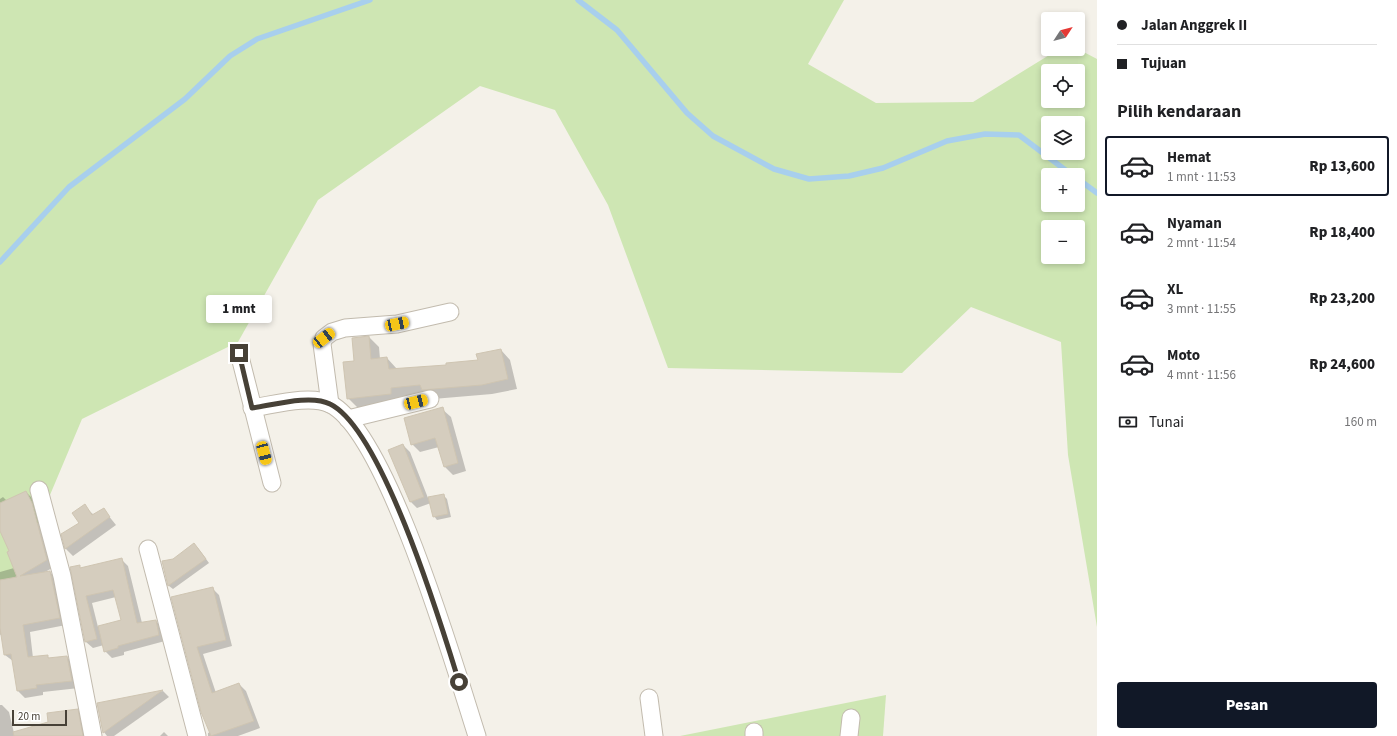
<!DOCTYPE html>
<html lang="id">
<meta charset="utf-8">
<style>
:root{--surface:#fff;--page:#f6f6f6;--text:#202124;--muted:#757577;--line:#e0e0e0;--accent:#111827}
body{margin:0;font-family:"Source Sans 3",sans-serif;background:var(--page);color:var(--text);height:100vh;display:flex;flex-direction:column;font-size:15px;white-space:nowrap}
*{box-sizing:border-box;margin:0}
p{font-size:13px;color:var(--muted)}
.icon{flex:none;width:22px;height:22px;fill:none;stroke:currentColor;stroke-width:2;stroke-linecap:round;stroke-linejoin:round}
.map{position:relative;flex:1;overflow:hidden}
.side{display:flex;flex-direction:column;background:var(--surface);width:300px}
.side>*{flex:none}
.hud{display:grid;align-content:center;height:88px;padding:0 20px;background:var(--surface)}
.needle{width:26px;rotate:54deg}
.controls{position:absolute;left:1041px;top:12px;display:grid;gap:8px}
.controls a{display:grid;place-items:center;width:44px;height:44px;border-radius:4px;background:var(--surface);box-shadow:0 2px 6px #0003;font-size:20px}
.scale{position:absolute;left:12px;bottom:10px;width:55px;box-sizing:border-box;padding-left:4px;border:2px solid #474137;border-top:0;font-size:11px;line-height:14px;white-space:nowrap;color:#474137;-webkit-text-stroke:3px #fff;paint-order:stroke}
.end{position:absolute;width:18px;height:18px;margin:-9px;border:5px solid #474137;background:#fff;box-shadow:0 0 0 2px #fff}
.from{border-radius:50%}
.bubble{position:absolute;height:28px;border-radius:4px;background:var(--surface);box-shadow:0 2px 6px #0003;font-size:13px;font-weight:800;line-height:28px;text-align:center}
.car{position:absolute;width:12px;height:24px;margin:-12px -6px;border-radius:5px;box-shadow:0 0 3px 1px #0007;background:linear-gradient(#f5c518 24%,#345 0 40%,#f5c518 0 76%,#345 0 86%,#f5c518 0)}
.hud b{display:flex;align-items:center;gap:14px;height:38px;font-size:15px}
.hud b+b{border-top:1px solid var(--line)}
.hud i{width:10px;height:10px;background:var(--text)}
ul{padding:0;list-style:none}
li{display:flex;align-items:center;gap:12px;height:60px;margin:0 8px 6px;padding:0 12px;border:2px solid transparent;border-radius:4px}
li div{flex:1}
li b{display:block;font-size:15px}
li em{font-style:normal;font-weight:800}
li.active{border-color:var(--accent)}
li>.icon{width:36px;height:36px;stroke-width:1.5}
h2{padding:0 20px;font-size:18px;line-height:48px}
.pay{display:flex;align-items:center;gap:10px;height:44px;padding:0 20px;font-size:15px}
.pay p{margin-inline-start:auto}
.action{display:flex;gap:8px;margin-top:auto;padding:8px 20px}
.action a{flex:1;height:46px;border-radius:4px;background:var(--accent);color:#fff;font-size:16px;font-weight:800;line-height:46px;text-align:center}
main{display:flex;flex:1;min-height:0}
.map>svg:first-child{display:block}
.green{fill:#cee6b3;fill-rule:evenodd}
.shadow{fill:#0003;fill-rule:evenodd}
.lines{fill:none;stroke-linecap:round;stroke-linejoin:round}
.stream{stroke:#a8cfed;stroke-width:5.5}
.building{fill:#d5cdbe;stroke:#cfc5b2}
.minor-casing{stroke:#c2bbae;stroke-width:19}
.minor{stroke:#fff;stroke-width:17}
.route{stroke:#474137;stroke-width:5}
</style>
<main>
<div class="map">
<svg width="1097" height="736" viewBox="0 0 1097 736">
<rect width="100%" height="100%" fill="#f4f1e9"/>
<!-- green -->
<g class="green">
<path d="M 0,0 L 844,0 L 808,64 L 876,103 L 973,102 L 1059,49 L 1078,49 L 1097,59 L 1097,627 L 1068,455 L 1061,342 L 971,307 L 902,373 L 668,368 L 608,205 L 555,110 L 480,86 L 318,200 L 238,342 L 82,419 L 7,597 L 0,595 ZM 1048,71 L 1078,71 L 1078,101 L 1048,101 ZM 1048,123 L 1078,123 L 1078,153 L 1048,153 ZM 1048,175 L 1078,175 L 1078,205 L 1048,205 ZM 1048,227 L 1078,227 L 1078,257 L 1048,257 Z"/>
<path d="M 886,695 L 883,736 L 680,736 Z"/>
</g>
<!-- shadow -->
<g class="shadow">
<path d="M 369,337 L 379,347 L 380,359 L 387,358 L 397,369 L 447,366 L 479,361 L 501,350 L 510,360 L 517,389 L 492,394 L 433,399 L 428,395 L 400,397 L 401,403 L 358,408 L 348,398 L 355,362 Z"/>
<path d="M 442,409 L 451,417 L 466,471 L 453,475 L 445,467 L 439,447 L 420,452 L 412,444 Z"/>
<path d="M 403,445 L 410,452 L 428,498 L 443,495 L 447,499 L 451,517 L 437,520 L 434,516 L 431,503 L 417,508 L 410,501 Z"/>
<path d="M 26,492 L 33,499 L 54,567 L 45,572 L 50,572 L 57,579 L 66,625 L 30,632 L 33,658 L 47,656 L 50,659 L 67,657 L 74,664 L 79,688 L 43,692 L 43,695 L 25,698 L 18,691 L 13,661 L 5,655 L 2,634 L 0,635 L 0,572 L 14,568 L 11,552 L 0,529 L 0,499 L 3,497 L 7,501 Z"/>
<path d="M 84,506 L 94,515 L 104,510 L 116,525 L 73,556 L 66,549 L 62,534 L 81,523 Z"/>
<path d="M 198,548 L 209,563 L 173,589 L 169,586 L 163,562 L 174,560 Z"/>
<path d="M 121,559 L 128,566 L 142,623 L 156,621 L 163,628 L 165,641 L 124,652 L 124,655 L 112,658 L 105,651 L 104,645 L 93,648 L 86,642 L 71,568 L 79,567 L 82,569 ZM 116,597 L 122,620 L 98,627 L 92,603 Z"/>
<path d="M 212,588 L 219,595 L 232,646 L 203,654 L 216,693 L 239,684 L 246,691 L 260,728 L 238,736 L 208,736 L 208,733 L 210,732 L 172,598 Z"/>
<path d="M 163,691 L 169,697 L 114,736 L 107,736 L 104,732 L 98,704 Z"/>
<path d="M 0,705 L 2,705 L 9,712 L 14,733 L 50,722 L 77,710 L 84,717 L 88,736 L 0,736 Z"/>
<path d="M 164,732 L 168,736 L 160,736 Z"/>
</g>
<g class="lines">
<!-- stream -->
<g class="stream">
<path d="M 578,0 L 617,30 L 687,113 L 713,136 L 774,169 L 809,179 L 849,176 L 883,168 L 947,141 L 985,134 L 1019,135 L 1072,175"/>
<path d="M 1078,179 L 1097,193"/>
<path d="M 0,262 L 69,187 L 185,99 L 230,56 L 257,39 L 370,0"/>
</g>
</g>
<!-- building -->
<g class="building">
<path d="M 369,336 L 371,359 L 387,357 L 389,369 L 446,365 L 446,363 L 478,360 L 476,354 L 501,349 L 508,379 L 482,385 L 422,390 L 420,385 L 391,388 L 391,394 L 347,399 L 343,362 L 354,361 L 352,338 Z"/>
<path d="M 443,407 L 458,463 L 444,467 L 435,438 L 411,445 L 404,418 Z"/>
<path d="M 403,444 L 424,497 L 410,502 L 388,450 Z"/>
<path d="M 26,491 L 32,503 L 47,560 L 20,576 L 50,571 L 60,618 L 23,625 L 28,657 L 48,655 L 48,658 L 67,656 L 72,681 L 36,685 L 37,688 L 17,691 L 11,654 L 4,655 L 0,628 L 0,580 L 17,577 L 7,552 L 9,551 L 0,531 L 0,503 Z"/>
<path d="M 444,494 L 448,514 L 433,517 L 428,497 Z"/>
<path d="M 85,504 L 92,515 L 104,508 L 110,517 L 65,549 L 61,534 L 79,523 L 72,513 Z"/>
<path d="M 194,543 L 206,559 L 168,586 L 162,561 L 173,559 Z"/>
<path d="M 122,558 L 137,623 L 156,620 L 159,635 L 118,646 L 118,648 L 104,652 L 98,626 L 121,620 L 113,590 L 86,596 L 97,639 L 85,642 L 70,567 L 80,565 L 80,568 Z"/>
<path d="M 213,587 L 226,640 L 197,647 L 212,693 L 239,683 L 254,721 L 211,736 L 201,712 L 171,597 Z"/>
<path d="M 163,690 L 103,733 L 97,703 Z"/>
<path d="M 78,709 L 83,736 L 14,736 L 13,732 L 48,722 L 47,713 Z"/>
</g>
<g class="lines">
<!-- minor casing -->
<g class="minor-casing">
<g id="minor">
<path d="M 239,353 L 272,483"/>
<path d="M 330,404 L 322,344 L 324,338 L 332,332 L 345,328 L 397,324 L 450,312"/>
<path d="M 252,408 C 273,405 310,394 330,404 C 387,431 456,671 477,736"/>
<path d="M 348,419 L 430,399"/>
<path d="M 39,490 L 62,576 L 93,736"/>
<path d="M 148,549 L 197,736"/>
<path d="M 649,698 L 654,736"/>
<path d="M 754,732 L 754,736"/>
<path d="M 849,736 L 851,718"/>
</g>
</g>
<!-- minor -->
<use href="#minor" class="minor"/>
</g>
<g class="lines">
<!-- route -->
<path class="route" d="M 239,353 L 252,408 C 273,405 311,394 330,404 C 382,429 441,624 459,682"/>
</g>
</svg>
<div class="controls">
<a><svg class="needle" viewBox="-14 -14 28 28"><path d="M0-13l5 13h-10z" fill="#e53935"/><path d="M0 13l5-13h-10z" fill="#757577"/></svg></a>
<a><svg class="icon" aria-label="locate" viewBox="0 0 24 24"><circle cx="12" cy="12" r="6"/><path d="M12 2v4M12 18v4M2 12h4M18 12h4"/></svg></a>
<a><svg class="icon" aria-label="layers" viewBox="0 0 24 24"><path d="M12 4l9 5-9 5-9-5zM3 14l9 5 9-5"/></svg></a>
<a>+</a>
<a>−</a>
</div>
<div class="scale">20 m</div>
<i class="end from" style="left:459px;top:682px"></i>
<i class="end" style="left:239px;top:353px"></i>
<div class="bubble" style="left:206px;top:295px;width:66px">1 mnt</div>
<i class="car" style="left:397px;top:324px;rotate:78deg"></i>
<i class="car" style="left:324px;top:338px;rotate:52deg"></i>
<i class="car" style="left:416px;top:402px;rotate:76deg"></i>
<i class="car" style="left:264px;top:453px;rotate:165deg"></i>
</div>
<section class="side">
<div class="hud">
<b><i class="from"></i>Jalan Anggrek II</b>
<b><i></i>Tujuan</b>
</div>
<h2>Pilih kendaraan</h2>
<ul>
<li class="active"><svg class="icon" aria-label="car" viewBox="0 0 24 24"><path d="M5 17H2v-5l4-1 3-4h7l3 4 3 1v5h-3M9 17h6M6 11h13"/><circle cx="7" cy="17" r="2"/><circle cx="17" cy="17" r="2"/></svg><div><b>Hemat</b><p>1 mnt · 11:53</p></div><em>Rp 13,600</em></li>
<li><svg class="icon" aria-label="car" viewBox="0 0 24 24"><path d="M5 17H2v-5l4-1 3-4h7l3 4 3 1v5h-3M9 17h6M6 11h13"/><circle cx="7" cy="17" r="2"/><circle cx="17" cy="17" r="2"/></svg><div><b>Nyaman</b><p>2 mnt · 11:54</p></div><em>Rp 18,400</em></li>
<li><svg class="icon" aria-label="car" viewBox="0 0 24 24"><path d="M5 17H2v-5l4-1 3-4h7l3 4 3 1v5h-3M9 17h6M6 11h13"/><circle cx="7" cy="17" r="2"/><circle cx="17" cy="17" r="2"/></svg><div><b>XL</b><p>3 mnt · 11:55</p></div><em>Rp 23,200</em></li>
<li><svg class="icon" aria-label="car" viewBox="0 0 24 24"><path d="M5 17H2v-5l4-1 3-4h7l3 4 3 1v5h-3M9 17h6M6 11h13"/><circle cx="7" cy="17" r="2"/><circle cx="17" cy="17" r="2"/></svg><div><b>Moto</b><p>4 mnt · 11:56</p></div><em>Rp 24,600</em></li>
</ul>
<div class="pay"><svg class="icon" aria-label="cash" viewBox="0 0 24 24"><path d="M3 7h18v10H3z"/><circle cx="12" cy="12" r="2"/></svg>Tunai<p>160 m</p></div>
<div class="action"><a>Pesan</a></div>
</section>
</main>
